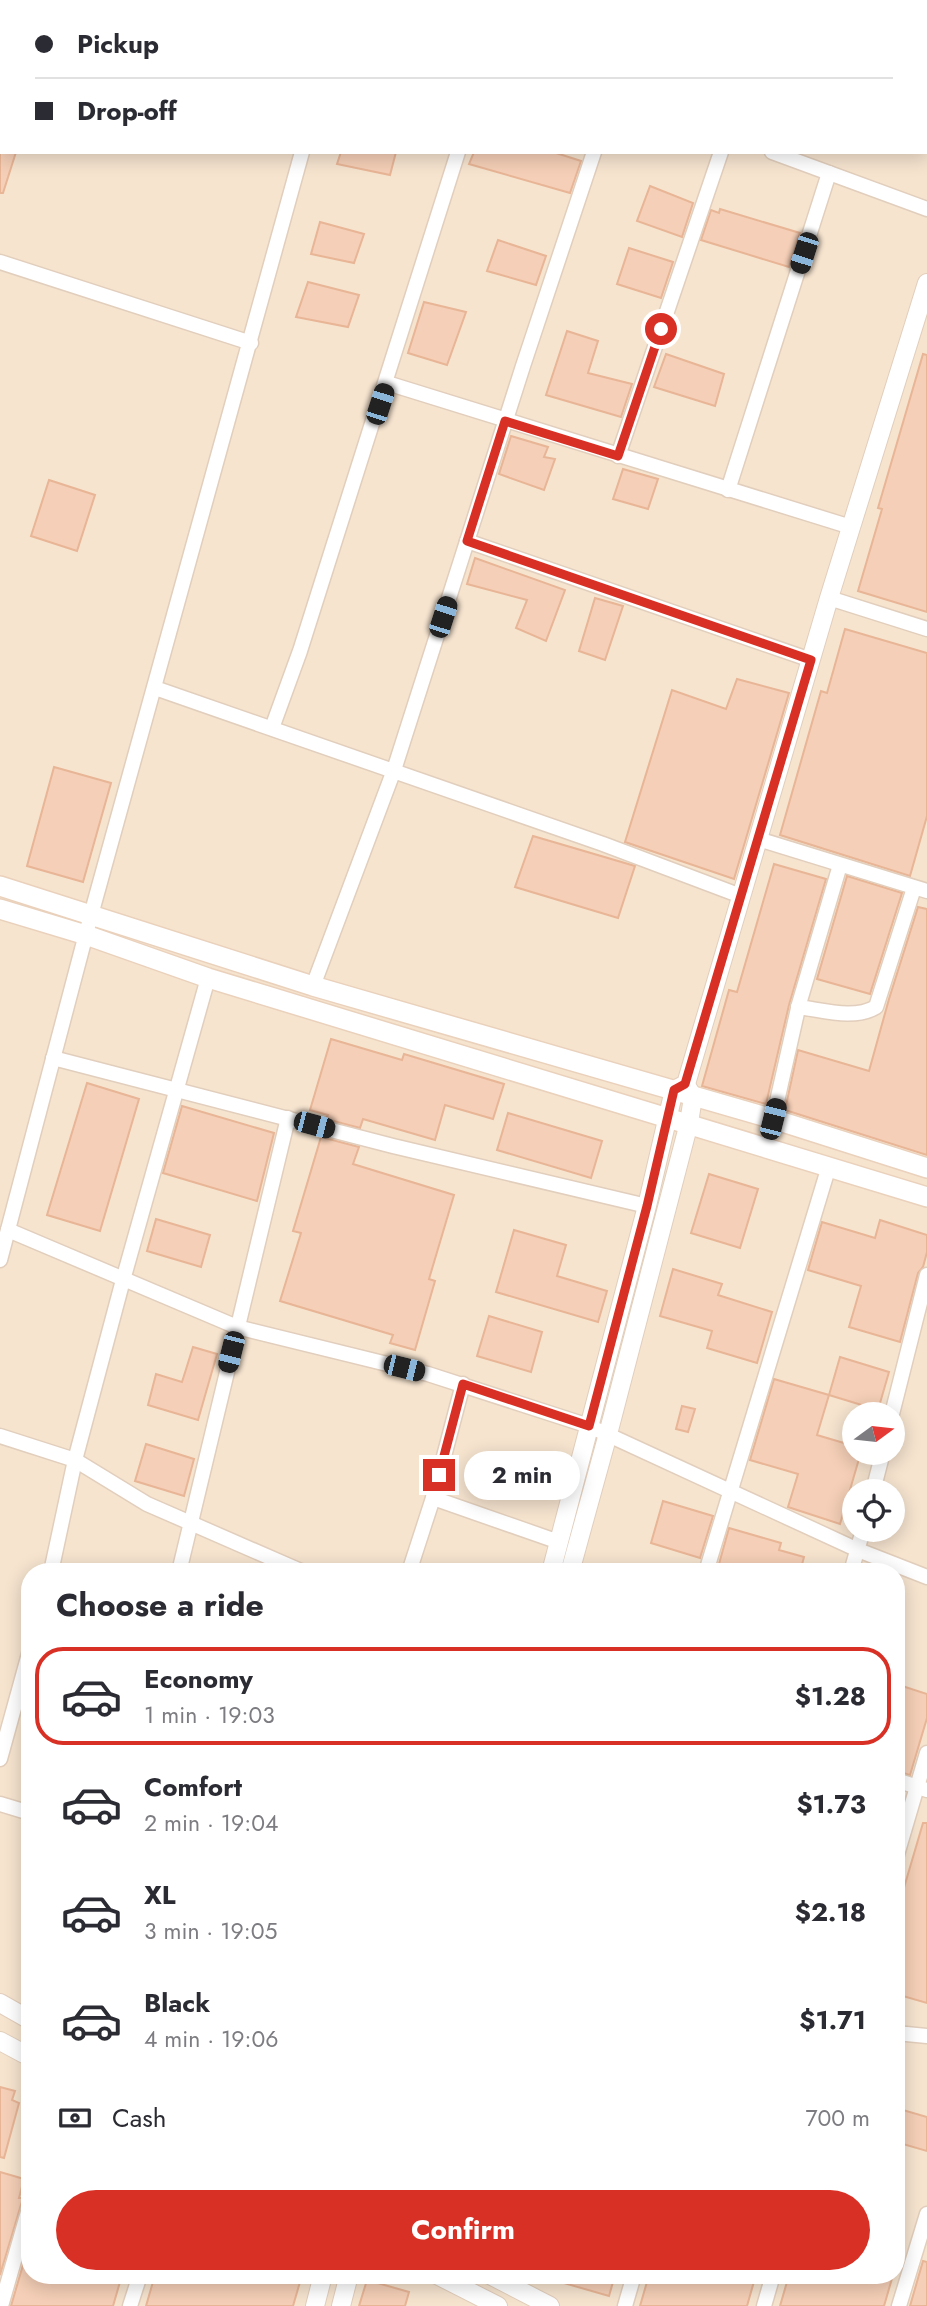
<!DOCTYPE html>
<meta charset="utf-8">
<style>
:root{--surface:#fff;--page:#f7f7f7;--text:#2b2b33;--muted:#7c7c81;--line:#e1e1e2;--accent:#d93025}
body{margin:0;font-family:Jost,sans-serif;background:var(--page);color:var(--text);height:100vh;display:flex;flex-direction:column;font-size:26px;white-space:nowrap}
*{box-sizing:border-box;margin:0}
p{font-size:23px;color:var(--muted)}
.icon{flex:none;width:38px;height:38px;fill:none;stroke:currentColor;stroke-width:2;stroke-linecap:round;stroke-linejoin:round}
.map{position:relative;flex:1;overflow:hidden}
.side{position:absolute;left:21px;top:1563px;width:884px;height:721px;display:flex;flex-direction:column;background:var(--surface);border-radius:28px;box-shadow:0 4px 18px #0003}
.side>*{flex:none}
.guide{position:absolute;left:0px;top:0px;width:928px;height:154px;box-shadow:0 4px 18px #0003;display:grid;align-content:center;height:154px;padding:0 35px;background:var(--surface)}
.needle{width:46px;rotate:75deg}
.buttons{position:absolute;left:842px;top:1402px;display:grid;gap:14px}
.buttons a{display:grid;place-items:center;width:63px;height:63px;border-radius:50%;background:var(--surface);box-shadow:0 4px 18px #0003;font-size:35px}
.end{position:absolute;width:32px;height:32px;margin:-16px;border:9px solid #d93025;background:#fff;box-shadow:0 0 0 4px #fff}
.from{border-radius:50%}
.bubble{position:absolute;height:49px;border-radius:24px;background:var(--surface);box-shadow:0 4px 18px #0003;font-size:23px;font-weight:700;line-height:49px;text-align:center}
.car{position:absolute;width:21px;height:42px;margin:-21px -10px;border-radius:9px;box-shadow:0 0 5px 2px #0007;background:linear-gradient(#222 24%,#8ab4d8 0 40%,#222 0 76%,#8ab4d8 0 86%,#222 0)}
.guide b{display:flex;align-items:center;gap:24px;height:66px;font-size:26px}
.guide b+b{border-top:2px solid var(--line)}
.guide i{width:18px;height:18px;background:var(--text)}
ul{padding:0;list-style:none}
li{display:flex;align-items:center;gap:21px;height:98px;margin:0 14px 10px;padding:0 21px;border:4px solid transparent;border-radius:28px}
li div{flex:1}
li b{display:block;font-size:26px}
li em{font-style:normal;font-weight:700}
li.on{border-color:var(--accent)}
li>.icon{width:63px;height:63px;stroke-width:1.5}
h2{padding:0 35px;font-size:32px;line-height:84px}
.pay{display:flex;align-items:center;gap:18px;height:77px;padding:0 35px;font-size:26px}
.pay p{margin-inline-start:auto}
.button{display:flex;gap:14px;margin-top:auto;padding:14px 35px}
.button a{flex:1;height:80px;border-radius:42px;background:var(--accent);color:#fff;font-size:28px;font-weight:700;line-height:80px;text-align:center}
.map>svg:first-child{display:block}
.residential{fill:#f6e4cf;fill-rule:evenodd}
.building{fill:#f5cfb7;stroke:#e8b596;stroke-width:2}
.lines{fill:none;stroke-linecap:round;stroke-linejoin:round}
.minor-casing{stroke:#e2cebc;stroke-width:17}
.tertiary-casing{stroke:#e2cebc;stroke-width:20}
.secondary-casing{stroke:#ead1bc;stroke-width:22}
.minor{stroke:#fff;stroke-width:14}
.tertiary{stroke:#fff;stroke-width:18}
.secondary{stroke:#fff;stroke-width:19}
.route{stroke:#d93025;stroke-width:9}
</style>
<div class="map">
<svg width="927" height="2306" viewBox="0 0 927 2306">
<rect width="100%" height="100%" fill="#fef2e1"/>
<!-- residential -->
<path class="residential" d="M 0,0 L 927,0 L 927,2306 L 0,2306 ZM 2,2 L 926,2 L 926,152 L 2,152 ZM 854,1414 L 892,1414 L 892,1452 L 854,1452 ZM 854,1491 L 892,1491 L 892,1530 L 854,1530 ZM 30,1572 L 896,1572 L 896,2275 L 30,2275 Z"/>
<!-- building -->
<g class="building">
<path d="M 0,152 L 16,152 L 3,193 L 0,193 Z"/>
<path d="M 341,152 L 396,152 L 390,175 L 337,164 Z"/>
<path d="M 474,152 L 553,152 L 581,161 L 570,193 L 469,164 Z"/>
<path d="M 650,186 L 693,203 L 682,237 L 637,221 Z"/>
<path d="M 720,209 L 800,233 L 789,267 L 701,240 L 711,210 L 719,213 Z"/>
<path d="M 320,222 L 364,234 L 354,263 L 311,254 Z"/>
<path d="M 498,240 L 546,256 L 536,285 L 487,271 Z"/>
<path d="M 629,248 L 673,262 L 661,298 L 617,284 Z"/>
<path d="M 308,282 L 359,295 L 348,327 L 296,317 Z"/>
<path d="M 424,302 L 466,312 L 447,365 L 408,353 Z"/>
<path d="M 567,331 L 598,341 L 588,373 L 632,384 L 621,417 L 546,395 Z"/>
<path d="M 666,354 L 724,374 L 715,406 L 654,387 Z"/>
<path d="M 923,354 L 927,355 L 927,612 L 858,591 L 882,509 L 878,508 Z"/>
<path d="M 511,436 L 548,447 L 544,457 L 555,459 L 544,490 L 499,474 Z"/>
<path d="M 623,469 L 658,479 L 648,509 L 613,499 Z"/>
<path d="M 49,480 L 95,495 L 77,551 L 31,536 Z"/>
<path d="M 475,558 L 565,590 L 546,641 L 516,628 L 527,600 L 467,584 Z"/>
<path d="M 595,598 L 623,606 L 605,660 L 579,651 Z"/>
<path d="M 845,629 L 927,653 L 927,816 L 910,876 L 780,835 L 821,691 L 827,693 Z"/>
<path d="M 737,679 L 789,693 L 734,879 L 625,842 L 672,690 L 726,709 Z"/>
<path d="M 54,767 L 111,783 L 83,882 L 27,866 Z"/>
<path d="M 533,836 L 635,866 L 618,918 L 515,887 Z"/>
<path d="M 774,864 L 826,879 L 789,1005 L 766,1104 L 702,1086 L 729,990 L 737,992 Z"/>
<path d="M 847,876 L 902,893 L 870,994 L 817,979 Z"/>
<path d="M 918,907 L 927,909 L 927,1155 L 785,1110 L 798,1050 L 869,1071 L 889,999 Z"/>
<path d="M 331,1039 L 402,1060 L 404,1054 L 504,1084 L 493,1119 L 445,1105 L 435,1140 L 363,1119 L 360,1128 L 326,1119 L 328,1115 L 310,1110 Z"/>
<path d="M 87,1083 L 139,1099 L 100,1231 L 47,1215 Z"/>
<path d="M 182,1106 L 274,1133 L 257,1201 L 163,1173 Z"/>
<path d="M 508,1113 L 602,1141 L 591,1178 L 497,1150 Z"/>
<path d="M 321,1137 L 359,1147 L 353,1164 L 454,1195 L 429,1279 L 435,1281 L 415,1350 L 390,1343 L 393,1335 L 280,1301 L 301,1233 L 293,1231 Z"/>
<path d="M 709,1174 L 758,1189 L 740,1248 L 691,1233 Z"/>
<path d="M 156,1219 L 210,1235 L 201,1267 L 147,1251 Z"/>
<path d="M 880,1220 L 927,1235 L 927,1252 L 923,1267 L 918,1273 L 900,1342 L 849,1327 L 861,1286 L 808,1270 L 822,1222 L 875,1238 Z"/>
<path d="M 514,1230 L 566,1245 L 557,1276 L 607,1291 L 598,1322 L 496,1292 Z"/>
<path d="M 673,1269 L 722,1284 L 718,1295 L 772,1312 L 757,1363 L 707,1348 L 712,1331 L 660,1316 Z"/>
<path d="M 489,1316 L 542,1332 L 531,1372 L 477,1356 Z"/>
<path d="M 193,1347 L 217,1354 L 198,1420 L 148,1405 L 156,1374 L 182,1382 Z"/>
<path d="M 840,1357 L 889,1372 L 878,1410 L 829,1395 Z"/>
<path d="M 774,1379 L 829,1395 L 817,1435 L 854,1446 L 854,1452 L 861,1452 L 840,1524 L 788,1507 L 798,1474 L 750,1460 Z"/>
<path d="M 682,1406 L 695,1409 L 688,1432 L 676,1429 Z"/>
<path d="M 146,1444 L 194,1459 L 184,1496 L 135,1481 Z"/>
<path d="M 663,1501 L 713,1516 L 700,1558 L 651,1543 Z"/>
<path d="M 729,1528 L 781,1543 L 779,1550 L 804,1557 L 800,1572 L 719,1572 L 721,1564 L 719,1564 Z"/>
<path d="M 896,1684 L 927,1694 L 927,1718 L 910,1775 L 896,1771 Z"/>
<path d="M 923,1823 L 927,1823 L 927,2003 L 896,1994 L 896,1915 Z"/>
<path d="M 0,2087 L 15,2091 L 12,2100 L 19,2103 L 4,2158 L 0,2157 Z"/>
<path d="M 896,2108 L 927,2117 L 927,2151 L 896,2142 Z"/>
<path d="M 0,2172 L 24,2179 L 19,2198 L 23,2198 L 0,2275 Z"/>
<path d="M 30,2241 L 30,2275 L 122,2275 L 113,2306 L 11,2306 Z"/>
<path d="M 923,2261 L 927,2262 L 927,2306 L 910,2306 Z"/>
<path d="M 155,2275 L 302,2275 L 293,2306 L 146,2306 Z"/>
<path d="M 550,2275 L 615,2275 L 609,2296 L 550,2279 Z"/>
<path d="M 649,2275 L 744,2275 L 755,2278 L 747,2306 L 640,2306 Z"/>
<path d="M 789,2275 L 893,2275 L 884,2306 L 780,2306 Z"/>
<path d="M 367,2280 L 409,2292 L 405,2306 L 359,2306 Z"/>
</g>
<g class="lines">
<!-- minor casing -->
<g class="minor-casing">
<g id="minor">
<path d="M 270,0 L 275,2"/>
<path d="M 713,0 L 717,2"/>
<path d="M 510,2 L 510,0"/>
<path d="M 643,2 L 644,0"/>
<path d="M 926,98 L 927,99"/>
<path d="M 772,152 L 927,209"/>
<path d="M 0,262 L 251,343"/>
<path d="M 387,383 L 851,527"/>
<path d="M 618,456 L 721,152"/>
<path d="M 728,490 L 829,173"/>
<path d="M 467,541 L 811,660"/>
<path d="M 829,598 L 927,629"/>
<path d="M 155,688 L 603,844 L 741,896"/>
<path d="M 272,728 L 300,651 L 458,152"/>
<path d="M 758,839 L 927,891"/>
<path d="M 313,986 L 394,770 L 523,366 L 594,152"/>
<path d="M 798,1007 C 823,1010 854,1020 876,1007 L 914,888"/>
<path d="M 53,1058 L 393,1146 L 647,1206"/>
<path d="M 773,1119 L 799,1004 L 840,865"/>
<path d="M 8,1230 L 237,1327 L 428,1374 L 589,1426 L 858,1550 L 927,1577"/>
<path d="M 0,1260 L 91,915 L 302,152"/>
<path d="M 892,1414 L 927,1275"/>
<path d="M 0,1436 L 75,1460 L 147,1504 L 303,1572"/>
<path d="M 873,1491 L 883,1452"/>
<path d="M 433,1498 L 463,1384"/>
<path d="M 51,1572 L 75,1460 L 123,1280 L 208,978"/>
<path d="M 179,1572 L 288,1118"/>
<path d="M 409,1572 L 433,1498 L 559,1542"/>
<path d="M 706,1572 L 829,1166"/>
<path d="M 851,1572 L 863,1530"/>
<path d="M 0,1759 L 30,1650"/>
<path d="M 896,1780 L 927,1790"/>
<path d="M 0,1804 L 30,1813"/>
<path d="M 896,1858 L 927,1753"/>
<path d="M 896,2033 L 927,2036"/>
<path d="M 1,2306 L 30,2205"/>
<path d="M 130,2306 L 140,2275"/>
<path d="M 625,2306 L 634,2275"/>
<path d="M 764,2306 L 773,2275"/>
<path d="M 899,2306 L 927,2214"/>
</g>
</g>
<!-- tertiary casing -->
<g class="tertiary-casing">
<g id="tertiary">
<path d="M 551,1572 L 647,1206 L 674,1090 L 686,1084 L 829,598 L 927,283"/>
<path d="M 570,1572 L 608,1434 L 689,1123 L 693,1097 L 686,1085"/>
<path d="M 0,2003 L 30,2020"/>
<path d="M 0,2041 L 30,2057"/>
<path d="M 437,2275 L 498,2306"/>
<path d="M 490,2275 L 550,2306"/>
<path d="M 315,2306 L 323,2275"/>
<path d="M 341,2306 L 349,2275"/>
</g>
</g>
<!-- secondary casing -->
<g class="secondary-casing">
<g id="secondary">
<path d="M 0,886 L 313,986 L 773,1119 L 927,1168"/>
<path d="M 0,909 L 86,935 L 208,978 L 927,1197"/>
</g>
</g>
<!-- minor -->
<use href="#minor" class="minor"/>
<!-- tertiary -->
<use href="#tertiary" class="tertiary"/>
<!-- secondary -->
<use href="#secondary" class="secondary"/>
</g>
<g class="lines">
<!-- route -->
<path class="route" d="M 439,1475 L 463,1384 L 589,1426 L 647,1206 L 674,1090 L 685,1084 L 811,660 L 467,541 L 505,421 L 618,456 L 661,329"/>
</g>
</svg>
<div class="buttons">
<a><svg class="needle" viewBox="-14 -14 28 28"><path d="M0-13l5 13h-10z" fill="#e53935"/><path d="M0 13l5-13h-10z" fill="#7c7c81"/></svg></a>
<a><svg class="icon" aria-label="locate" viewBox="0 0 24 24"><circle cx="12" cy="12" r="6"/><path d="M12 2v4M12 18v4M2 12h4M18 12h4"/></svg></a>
</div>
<i class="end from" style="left:661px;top:329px"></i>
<i class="end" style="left:439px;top:1475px"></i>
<div class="bubble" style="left:464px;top:1451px;width:116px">2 min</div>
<i class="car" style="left:804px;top:253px;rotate:198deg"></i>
<i class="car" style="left:380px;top:404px;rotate:18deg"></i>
<i class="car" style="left:443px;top:617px;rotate:18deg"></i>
<i class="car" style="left:773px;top:1119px;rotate:14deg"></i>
<i class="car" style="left:314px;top:1125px;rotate:105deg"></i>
<i class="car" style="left:231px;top:1352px;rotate:194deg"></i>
<i class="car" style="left:404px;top:1368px;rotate:104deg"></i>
<div class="guide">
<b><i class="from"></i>Pickup</b>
<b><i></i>Drop-off</b>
</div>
<section class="side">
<h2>Choose a ride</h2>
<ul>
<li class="on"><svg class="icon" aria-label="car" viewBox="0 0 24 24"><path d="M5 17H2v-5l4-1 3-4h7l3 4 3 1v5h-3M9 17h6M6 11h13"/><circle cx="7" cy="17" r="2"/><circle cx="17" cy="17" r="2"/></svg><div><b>Economy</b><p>1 min · 19:03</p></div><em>$1.28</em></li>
<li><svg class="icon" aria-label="car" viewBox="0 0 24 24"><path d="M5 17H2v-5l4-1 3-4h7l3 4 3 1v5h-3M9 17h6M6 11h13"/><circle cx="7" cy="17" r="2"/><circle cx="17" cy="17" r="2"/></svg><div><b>Comfort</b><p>2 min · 19:04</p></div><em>$1.73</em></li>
<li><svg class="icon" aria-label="car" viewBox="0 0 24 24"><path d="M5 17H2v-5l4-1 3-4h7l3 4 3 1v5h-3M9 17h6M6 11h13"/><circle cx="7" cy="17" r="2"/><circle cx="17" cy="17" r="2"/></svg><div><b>XL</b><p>3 min · 19:05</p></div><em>$2.18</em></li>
<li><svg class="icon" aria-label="car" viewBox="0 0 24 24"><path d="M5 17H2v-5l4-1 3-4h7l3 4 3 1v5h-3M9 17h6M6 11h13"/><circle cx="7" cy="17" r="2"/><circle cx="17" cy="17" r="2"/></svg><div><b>Black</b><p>4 min · 19:06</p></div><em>$1.71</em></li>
</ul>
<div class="pay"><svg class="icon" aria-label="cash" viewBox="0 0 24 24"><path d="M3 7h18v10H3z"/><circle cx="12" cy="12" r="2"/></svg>Cash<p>700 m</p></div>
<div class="button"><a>Confirm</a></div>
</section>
</div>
